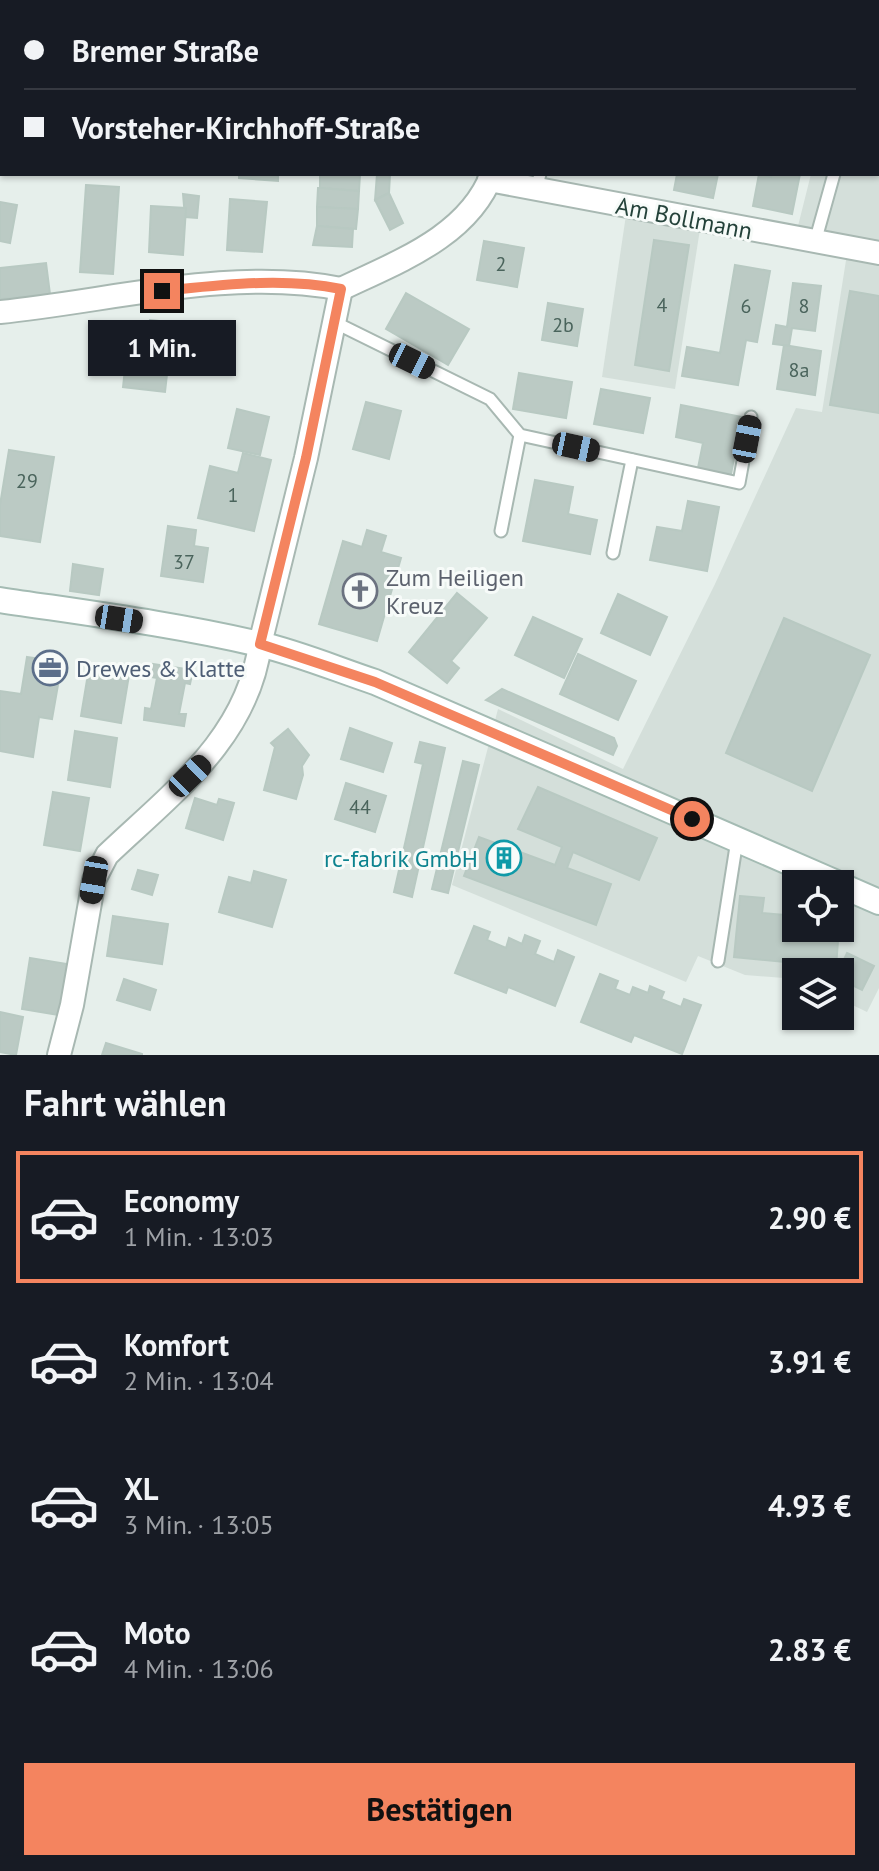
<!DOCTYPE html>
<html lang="de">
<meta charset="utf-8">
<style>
:root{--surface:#171b24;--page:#20242c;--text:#f1f3f6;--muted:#9ea1a6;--line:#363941;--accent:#f4845f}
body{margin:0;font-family:"PT Sans",sans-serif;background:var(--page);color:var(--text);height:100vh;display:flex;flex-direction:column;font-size:30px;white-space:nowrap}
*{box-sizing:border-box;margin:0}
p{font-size:26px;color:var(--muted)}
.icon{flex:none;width:44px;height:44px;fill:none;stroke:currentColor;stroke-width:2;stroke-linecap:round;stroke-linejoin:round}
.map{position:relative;height:1055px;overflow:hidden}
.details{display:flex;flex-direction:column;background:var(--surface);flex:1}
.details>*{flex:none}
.banner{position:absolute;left:0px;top:0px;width:880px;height:176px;box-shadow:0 2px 6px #0004;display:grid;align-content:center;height:176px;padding:0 24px;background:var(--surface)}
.controls{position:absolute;left:782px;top:870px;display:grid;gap:16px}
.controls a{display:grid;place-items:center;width:72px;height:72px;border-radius:0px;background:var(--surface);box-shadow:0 2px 6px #0004;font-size:40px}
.end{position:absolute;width:36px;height:36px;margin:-18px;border:10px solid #f4845f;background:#111;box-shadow:0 0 0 4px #111}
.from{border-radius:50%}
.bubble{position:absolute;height:56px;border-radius:0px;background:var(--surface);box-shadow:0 2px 6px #0004;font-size:26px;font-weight:600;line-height:56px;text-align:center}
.car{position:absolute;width:24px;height:48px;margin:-24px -12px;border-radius:10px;box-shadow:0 0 6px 2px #0007;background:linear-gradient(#222 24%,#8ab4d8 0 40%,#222 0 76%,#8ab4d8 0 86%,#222 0)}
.banner b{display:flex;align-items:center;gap:28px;height:76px;font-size:30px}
.banner b+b{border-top:2px solid var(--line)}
.banner i{width:20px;height:20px;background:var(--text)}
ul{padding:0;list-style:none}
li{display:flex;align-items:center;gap:24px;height:132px;margin:0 16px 12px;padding:0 8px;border:4px solid transparent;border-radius:0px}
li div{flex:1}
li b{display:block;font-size:30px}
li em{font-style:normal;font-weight:600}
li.current{border-color:var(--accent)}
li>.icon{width:72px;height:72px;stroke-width:1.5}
h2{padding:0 24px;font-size:36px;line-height:96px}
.cta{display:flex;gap:16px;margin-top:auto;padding:16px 24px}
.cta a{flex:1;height:92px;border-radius:0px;background:var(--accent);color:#111;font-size:32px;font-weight:600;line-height:92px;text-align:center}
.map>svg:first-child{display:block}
.built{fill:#d4dfda;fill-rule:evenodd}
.building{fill:#bbcac4;stroke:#b8c9c2;stroke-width:2}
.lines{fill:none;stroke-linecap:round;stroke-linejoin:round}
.lane-casing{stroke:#a8b8b2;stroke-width:15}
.street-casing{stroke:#a8b8b2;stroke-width:26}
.secondary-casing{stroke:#a4bbb3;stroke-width:28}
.lane{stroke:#fff;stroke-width:11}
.street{stroke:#fff;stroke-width:22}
.secondary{stroke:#fff;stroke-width:24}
.route{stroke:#f4845f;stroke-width:10}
.labels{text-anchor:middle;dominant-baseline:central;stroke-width:6;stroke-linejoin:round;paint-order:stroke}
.number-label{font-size:20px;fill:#4a645c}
.street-label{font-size:24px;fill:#24423a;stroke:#f7fbf9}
.worship-label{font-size:24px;fill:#5b616d;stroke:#f7fbf9;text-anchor:start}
.service-label{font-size:24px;fill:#4e5e75;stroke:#f7fbf9;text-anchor:start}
.culture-label{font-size:24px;fill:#0d838f;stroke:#f7fbf9;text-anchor:end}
</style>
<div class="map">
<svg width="879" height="1055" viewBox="0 0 879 1055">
<rect width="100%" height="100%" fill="#e6efeb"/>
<!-- built -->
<g class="built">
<path d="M 850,0 L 879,0 L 879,988 L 867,1012 L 840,999 L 840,972 L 796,972 L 796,979 L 745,975 L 698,956 L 686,982 L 452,885 L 498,709 L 623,769 L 715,584 L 796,408 L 822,412 L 847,254 L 797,230 L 811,174 L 878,174 L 878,2 ZM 796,884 L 840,884 L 840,928 L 796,928 Z"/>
<path d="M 626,215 L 700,229 L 675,389 L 602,377 Z"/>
</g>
<!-- building -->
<g class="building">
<path d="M 239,174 L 278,174 L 278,181 L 239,178 Z"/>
<path d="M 320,174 L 360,174 L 359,191 L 320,188 Z"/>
<path d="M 377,174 L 390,174 L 389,193 L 375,200 Z"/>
<path d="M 677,174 L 718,174 L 713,198 L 674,190 Z"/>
<path d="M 759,174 L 771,177 L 772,174 L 800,174 L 792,214 L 753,206 Z"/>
<path d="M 86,185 L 119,187 L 113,274 L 80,272 Z"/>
<path d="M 318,188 L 359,191 L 358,209 L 317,207 Z"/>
<path d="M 389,193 L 403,223 L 390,230 L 375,200 Z"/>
<path d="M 183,194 L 199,196 L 197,218 L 185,217 Z"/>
<path d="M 230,199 L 267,202 L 262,252 L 227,250 Z"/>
<path d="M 0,202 L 17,205 L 10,243 L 0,241 Z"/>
<path d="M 151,206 L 186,208 L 183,255 L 149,252 Z"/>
<path d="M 317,207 L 358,209 L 356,229 L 317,226 Z"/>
<path d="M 317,226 L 353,229 L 352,247 L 313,245 Z"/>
<path d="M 654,240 L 689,245 L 669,371 L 635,365 Z"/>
<path d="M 484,241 L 524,248 L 517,287 L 477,280 Z"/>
<path d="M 46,263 L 50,294 L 0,299 L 0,268 Z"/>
<path d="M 735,265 L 770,271 L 757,342 L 746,340 L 738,385 L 682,376 L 687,347 L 720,353 Z"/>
<path d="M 793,283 L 821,286 L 815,331 L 792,328 L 789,346 L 773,344 L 776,325 L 787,327 Z"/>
<path d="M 850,291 L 879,296 L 879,413 L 830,405 Z"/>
<path d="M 406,293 L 469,329 L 448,365 L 386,329 Z"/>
<path d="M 548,303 L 583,309 L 577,346 L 542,340 Z"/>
<path d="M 150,320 L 186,324 L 182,358 L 169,357 L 165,392 L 123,387 L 129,333 L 148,335 Z"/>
<path d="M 784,345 L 821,351 L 815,395 L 777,389 Z"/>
<path d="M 519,373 L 572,382 L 566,418 L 513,409 Z"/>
<path d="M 601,389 L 650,398 L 643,433 L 594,424 Z"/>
<path d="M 366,402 L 401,411 L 389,459 L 353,449 Z"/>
<path d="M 681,405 L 742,417 L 731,474 L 698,468 L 703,443 L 676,437 Z"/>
<path d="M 237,409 L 269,417 L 260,455 L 228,448 Z"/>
<path d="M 9,450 L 54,457 L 40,542 L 0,536 L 0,505 Z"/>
<path d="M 243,453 L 271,460 L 254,531 L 198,518 L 210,466 L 238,473 Z"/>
<path d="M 535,480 L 573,487 L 568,514 L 597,520 L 590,554 L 523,541 Z"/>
<path d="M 688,501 L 719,507 L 707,571 L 650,560 L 657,527 L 682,531 Z"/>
<path d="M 168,526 L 196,530 L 194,546 L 208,548 L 203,582 L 161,576 Z"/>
<path d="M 367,530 L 386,536 L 381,552 L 401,558 L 377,641 L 319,624 L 343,541 L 362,547 Z"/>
<path d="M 73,564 L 103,569 L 99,595 L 70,591 Z"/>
<path d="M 457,593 L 487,618 L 451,661 L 459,668 L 447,683 L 409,652 Z"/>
<path d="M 618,594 L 667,617 L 650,655 L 601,633 Z"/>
<path d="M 533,617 L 582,639 L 564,678 L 515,655 Z"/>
<path d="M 784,618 L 870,655 L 812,791 L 726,753 Z"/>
<path d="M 578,654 L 636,681 L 618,720 L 560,694 Z"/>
<path d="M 27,657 L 62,662 L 52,719 L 39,717 L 33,757 L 0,751 L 0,691 L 21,694 Z"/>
<path d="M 153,664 L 193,670 L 190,684 L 185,683 L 179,714 L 186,714 L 184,726 L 144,720 L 145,708 L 151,709 L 157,678 L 151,677 Z"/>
<path d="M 89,668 L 129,675 L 121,723 L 81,716 Z"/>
<path d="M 502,689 L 614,738 L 617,746 L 613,755 L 486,700 Z"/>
<path d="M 350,728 L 392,743 L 383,772 L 341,759 Z"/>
<path d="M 288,729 L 309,755 L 302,766 L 303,775 L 296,799 L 264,790 L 275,747 L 271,743 Z"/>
<path d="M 75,731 L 117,738 L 110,787 L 68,780 Z"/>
<path d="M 420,742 L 445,748 L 412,897 L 394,892 L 423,764 L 415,762 Z"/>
<path d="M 463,761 L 479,765 L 448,893 L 432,889 Z"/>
<path d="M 346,783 L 386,796 L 375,832 L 335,819 Z"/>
<path d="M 538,787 L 657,838 L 639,880 L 573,852 L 567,868 L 611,884 L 596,925 L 464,876 L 479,837 L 555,865 L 562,847 L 518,829 Z"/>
<path d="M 53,792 L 89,798 L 80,851 L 44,845 Z"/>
<path d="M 195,798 L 217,805 L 219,799 L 234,803 L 223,840 L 186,828 Z"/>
<path d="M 138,870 L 158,875 L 152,895 L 132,889 Z"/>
<path d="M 254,871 L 286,880 L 272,927 L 219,912 L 229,877 L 251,883 Z"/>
<path d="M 740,896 L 764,898 L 762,913 L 796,916 L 796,928 L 839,928 L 836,967 L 734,957 Z"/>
<path d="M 113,916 L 168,924 L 162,964 L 107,956 Z"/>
<path d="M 474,926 L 490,932 L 487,940 L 506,948 L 509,938 L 522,944 L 525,935 L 540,941 L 535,954 L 554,962 L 558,950 L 574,957 L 555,1006 L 508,987 L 506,993 L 455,973 Z"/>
<path d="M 847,953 L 874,966 L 862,990 L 840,979 L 838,972 Z"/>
<path d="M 30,958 L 67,964 L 59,1015 L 22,1009 Z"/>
<path d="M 600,974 L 618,981 L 615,989 L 630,995 L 633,987 L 648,993 L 650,986 L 664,992 L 661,999 L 681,1007 L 684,999 L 701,1005 L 682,1054 L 634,1035 L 631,1042 L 581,1022 Z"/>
<path d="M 124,979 L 156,990 L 150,1010 L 117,1000 Z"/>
<path d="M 0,1012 L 23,1017 L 16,1055 L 0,1052 Z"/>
<path d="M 106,1043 L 142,1054 L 142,1055 L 102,1055 Z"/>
</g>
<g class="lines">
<!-- lane casing -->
<g class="lane-casing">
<g id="lane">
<path d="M 17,0 L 28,2"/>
<path d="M 864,2 L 864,0"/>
<path d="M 536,190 L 540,174"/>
<path d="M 815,242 L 834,174"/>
<path d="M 334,322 L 490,399 L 520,435 L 739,483 L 751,417"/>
<path d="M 501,531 L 520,435"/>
<path d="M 613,553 L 632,460"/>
<path d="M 718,961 L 737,840"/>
</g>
</g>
<!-- street casing -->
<g class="street-casing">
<g id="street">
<path d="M 555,2 L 556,0"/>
<path d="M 489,180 L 879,253"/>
<path d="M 341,289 C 397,262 468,237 492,174"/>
<path d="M 0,312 C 110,301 232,267 341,289"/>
<path d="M 59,1055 L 72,1005 L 94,880 L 107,855 C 171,794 248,738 260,644 L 306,458 L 341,289"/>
</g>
</g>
<!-- secondary casing -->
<g class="secondary-casing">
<g id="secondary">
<path d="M 0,600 C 86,613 174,624 259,644 C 298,653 336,669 375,682 L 839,884"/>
<path d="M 840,885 L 879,902"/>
</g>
</g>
<!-- lane -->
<use href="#lane" class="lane"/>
<!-- street -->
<use href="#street" class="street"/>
<!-- secondary -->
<use href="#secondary" class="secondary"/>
</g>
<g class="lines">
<!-- route -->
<path class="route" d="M 162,291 C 222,285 282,277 341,289 L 306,458 L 260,644 L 375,682 L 692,819"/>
</g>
<!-- icons -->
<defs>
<g id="church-ring" transform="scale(1.8)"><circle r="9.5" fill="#f7fbf9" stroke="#6b7280" stroke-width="1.5"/><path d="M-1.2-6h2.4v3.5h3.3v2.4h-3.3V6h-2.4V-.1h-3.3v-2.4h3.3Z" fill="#6b7280"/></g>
<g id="office-ring" transform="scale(1.8)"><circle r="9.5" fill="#f7fbf9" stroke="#5c6f8a" stroke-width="1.5"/><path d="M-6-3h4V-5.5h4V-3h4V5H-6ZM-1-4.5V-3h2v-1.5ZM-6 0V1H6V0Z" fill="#5c6f8a"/></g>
<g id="building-ring" transform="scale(1.8)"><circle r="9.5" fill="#f7fbf9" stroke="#0f9aa8" stroke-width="1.5"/><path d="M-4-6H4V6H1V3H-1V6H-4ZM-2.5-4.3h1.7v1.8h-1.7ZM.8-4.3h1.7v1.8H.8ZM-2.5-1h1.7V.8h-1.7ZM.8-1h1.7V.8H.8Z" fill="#0f9aa8"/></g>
</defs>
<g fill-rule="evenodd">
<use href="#church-ring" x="360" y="591"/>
<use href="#office-ring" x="50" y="668"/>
<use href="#building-ring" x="504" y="858"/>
</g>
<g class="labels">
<!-- number labels -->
<g class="number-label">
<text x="501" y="264">2</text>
<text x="662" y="305">4</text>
<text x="746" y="306">6</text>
<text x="804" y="306">8</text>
<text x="563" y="325">2b</text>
<text x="799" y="370">8a</text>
<text x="27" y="481">29</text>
<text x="233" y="495">1</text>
<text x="184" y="562">37</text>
<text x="360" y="807">44</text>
</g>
<!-- street labels -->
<g class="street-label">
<text transform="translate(684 218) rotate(11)">Am Bollmann</text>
</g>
<!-- worship labels -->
<g class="worship-label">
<text x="386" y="577">Zum Heiligen<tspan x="386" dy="28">Kreuz</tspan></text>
</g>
<!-- service labels -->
<g class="service-label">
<text x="76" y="668">Drewes &amp; Klatte</text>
</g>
<!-- culture labels -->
<g class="culture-label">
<text x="478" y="858">rc-fabrik GmbH</text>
</g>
</g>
</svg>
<div class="controls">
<a><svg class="icon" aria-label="locate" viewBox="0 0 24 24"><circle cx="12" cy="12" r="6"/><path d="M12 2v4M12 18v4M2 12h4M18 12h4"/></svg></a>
<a><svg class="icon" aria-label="layers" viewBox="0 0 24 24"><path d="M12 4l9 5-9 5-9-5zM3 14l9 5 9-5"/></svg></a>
</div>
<i class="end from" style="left:692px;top:819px"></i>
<i class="end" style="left:162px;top:291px"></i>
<div class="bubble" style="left:88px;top:320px;width:148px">1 Min.</div>
<i class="car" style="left:412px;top:361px;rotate:116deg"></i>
<i class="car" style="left:747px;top:439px;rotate:11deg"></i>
<i class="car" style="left:576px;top:447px;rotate:102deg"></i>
<i class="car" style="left:119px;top:619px;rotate:99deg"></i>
<i class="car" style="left:190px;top:776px;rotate:46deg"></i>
<i class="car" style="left:94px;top:880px;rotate:190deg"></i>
<div class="banner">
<b><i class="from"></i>Bremer Straße</b>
<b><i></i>Vorsteher-Kirchhoff-Straße</b>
</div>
</div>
<section class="details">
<h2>Fahrt wählen</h2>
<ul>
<li class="current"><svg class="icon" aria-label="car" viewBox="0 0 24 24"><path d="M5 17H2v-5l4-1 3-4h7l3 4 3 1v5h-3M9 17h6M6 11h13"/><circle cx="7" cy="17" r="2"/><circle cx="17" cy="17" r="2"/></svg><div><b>Economy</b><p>1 Min. · 13:03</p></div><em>2.90 €</em></li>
<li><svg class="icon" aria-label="car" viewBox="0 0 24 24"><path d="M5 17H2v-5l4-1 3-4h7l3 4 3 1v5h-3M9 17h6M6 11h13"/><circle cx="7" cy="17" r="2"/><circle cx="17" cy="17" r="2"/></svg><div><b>Komfort</b><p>2 Min. · 13:04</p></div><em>3.91 €</em></li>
<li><svg class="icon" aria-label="car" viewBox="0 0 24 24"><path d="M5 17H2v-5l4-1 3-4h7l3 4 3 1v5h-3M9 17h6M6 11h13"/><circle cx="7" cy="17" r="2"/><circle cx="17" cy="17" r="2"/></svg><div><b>XL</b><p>3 Min. · 13:05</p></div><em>4.93 €</em></li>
<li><svg class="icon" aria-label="car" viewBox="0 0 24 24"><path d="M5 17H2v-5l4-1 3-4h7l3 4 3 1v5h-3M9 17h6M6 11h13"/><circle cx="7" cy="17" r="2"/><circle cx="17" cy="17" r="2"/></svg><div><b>Moto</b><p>4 Min. · 13:06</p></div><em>2.83 €</em></li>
</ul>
<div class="cta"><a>Bestätigen</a></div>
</section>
